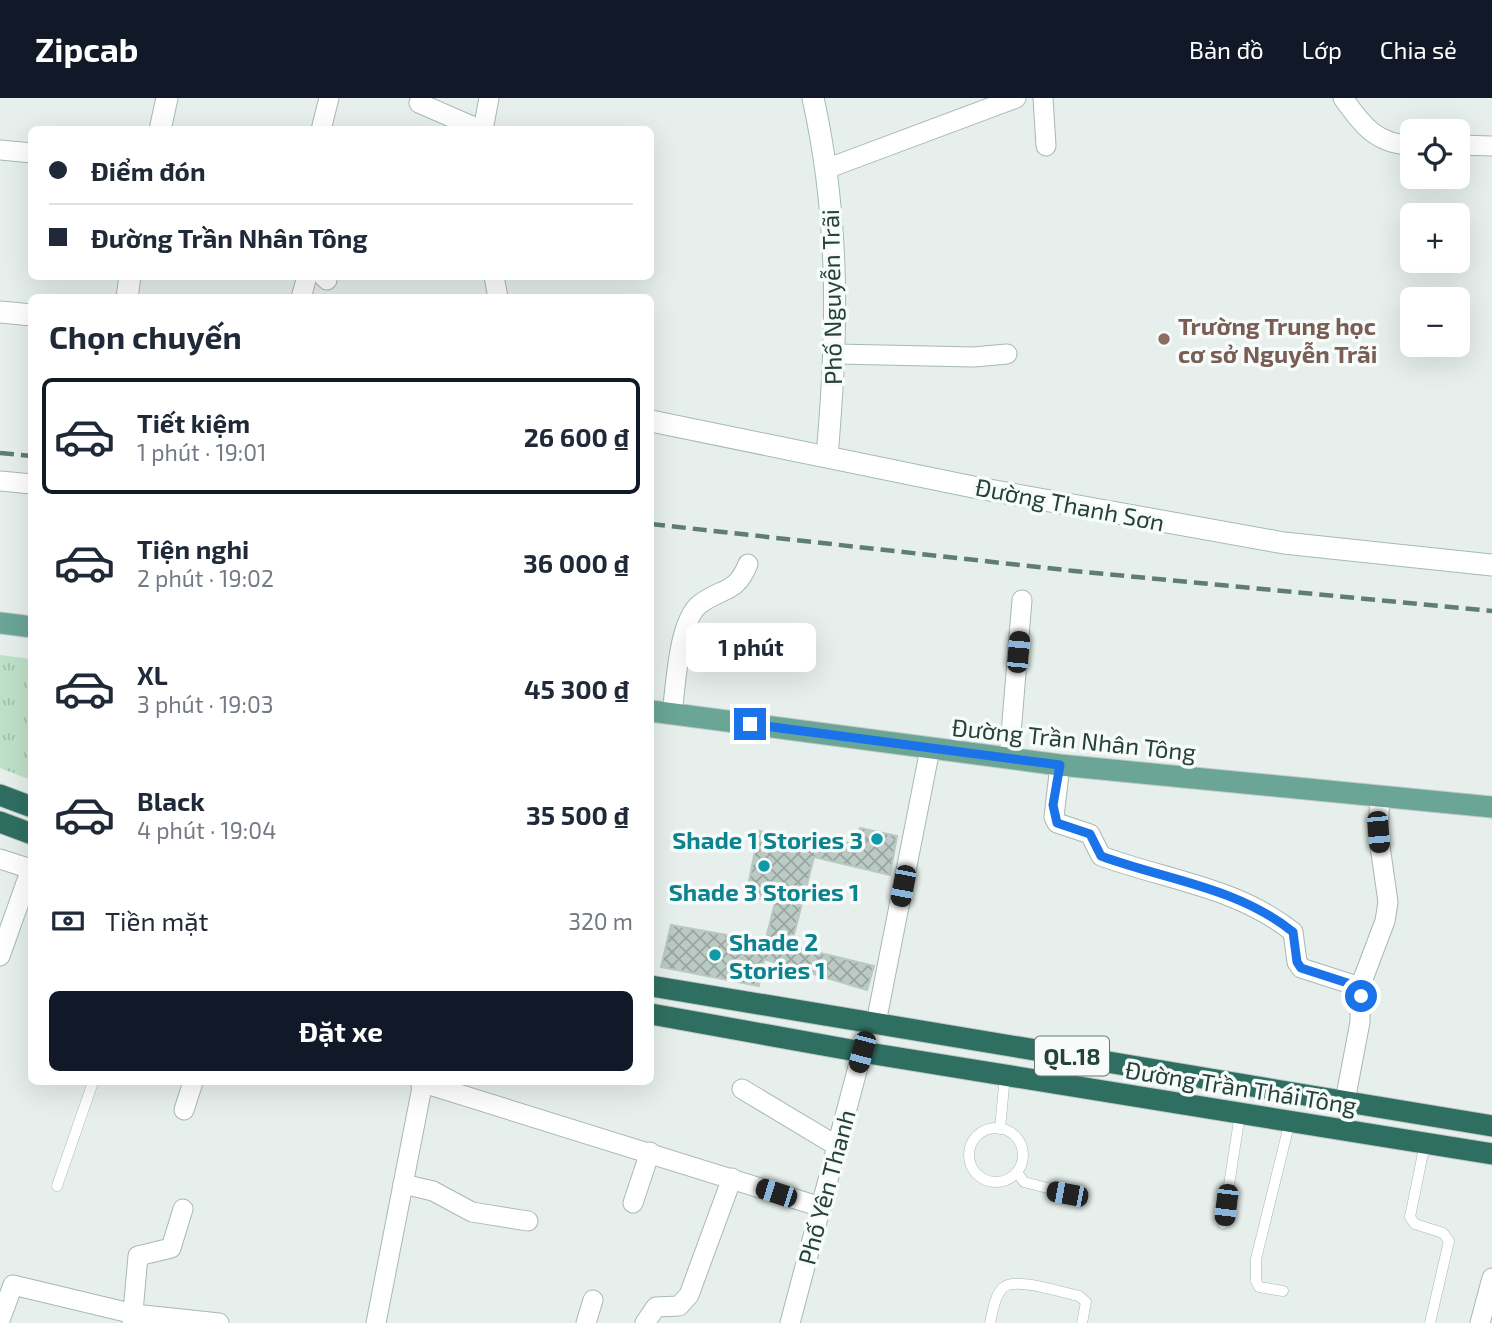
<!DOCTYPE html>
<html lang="vi">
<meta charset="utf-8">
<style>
:root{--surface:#fff;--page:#f6f6f7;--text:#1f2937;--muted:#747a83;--line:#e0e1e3;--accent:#111827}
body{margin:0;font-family:"Exo 2",sans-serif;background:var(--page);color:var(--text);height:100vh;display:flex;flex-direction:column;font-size:26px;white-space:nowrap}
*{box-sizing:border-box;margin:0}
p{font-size:23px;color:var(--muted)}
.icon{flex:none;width:38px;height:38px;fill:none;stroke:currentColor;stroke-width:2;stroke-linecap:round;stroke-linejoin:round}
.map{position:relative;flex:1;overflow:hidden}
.drawer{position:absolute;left:28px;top:196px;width:626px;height:791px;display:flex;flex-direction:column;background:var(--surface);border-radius:10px;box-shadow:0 7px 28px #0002}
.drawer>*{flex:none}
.top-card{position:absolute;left:28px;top:28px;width:626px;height:154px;border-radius:10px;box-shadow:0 7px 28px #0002;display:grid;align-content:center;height:154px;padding:0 21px;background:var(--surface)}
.fabs{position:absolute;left:1400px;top:21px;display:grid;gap:14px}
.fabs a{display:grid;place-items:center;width:70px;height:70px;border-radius:10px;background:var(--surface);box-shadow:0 7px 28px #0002;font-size:35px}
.end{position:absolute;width:32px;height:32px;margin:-16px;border:9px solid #1a73e8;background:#fff;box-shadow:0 0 0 4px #fff}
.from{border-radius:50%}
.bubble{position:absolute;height:49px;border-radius:10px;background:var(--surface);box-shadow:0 7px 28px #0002;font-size:23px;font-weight:700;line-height:49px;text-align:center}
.car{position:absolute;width:21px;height:42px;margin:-21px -10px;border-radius:9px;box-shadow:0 0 5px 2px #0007;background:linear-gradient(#222 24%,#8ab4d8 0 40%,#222 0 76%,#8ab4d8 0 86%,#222 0)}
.top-card b{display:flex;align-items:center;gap:24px;height:66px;font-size:26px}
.top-card b+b{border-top:2px solid var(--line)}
.top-card i{width:18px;height:18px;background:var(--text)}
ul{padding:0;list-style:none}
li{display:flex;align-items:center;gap:21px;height:116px;margin:0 14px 10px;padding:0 7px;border:4px solid transparent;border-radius:10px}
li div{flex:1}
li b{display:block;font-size:26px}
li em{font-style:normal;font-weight:700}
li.current{border-color:var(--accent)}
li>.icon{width:63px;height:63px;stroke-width:1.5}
h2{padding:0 21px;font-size:32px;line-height:84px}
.pay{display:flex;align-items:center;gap:18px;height:77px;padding:0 21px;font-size:26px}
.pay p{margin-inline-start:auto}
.button{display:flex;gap:14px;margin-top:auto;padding:14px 21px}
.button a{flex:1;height:80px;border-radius:10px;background:var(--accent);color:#fff;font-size:28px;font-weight:700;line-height:80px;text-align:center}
header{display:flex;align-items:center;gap:42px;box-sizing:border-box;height:98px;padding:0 35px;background:var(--accent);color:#fff}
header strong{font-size:33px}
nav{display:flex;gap:38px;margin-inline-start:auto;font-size:24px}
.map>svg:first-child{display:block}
.park{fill:url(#park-tufts)}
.building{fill:url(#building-cross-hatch);stroke:#b8c9c2;stroke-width:2}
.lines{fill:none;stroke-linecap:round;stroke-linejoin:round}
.lane-casing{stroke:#a8b8b2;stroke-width:11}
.street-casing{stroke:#a8b8b2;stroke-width:21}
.secondary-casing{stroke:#a4bbb3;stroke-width:23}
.primary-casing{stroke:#c2cac8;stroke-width:23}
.highway-casing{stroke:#c2cac8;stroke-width:23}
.lane{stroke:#fff;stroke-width:10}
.street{stroke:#fff;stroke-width:19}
.secondary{stroke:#fff;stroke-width:21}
.primary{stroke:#6aa596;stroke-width:21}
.highway{stroke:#2f6f62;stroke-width:21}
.rail{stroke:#5f7d75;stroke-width:4.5;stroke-dasharray:14 7;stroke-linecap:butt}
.route{stroke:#1a73e8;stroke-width:9}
.education-dot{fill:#8d6e63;stroke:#f7fbf9;stroke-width:2.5}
.culture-dot{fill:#0f9aa8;stroke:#f7fbf9;stroke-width:2.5}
.labels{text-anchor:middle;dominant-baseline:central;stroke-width:7;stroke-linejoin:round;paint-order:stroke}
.shield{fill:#f7fbf9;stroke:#637a73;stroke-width:2}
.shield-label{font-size:23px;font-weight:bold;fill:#24423a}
.street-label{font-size:24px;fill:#24423a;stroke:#f7fbf9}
.education-label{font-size:24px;font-weight:bold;fill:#785e54;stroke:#f7fbf9;text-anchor:start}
.culture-label{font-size:24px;font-weight:bold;fill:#0d838f;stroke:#f7fbf9;text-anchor:end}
</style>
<header>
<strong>Zipcab</strong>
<nav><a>Bản đồ</a><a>Lớp</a><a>Chia sẻ</a></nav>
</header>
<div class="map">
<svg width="1492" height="1225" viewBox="0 0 1492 1225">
<defs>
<pattern id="park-tufts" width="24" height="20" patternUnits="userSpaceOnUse" patternTransform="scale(1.75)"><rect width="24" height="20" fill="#bfe0c8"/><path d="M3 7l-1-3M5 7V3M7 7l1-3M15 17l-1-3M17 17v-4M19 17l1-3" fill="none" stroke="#a4c1ad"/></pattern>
<pattern id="building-cross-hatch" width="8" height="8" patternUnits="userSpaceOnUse" patternTransform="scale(1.75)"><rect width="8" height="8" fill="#bbcac4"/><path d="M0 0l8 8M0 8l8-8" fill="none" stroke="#98a6a0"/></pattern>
</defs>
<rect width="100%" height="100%" fill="#e6efeb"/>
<!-- park -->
<path class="park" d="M 0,557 L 31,561 L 31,682 L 0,670 Z"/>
<!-- building -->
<path class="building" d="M 860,730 L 897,738 L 890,777 L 814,759 L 791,848 L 874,868 L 867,892 L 764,861 L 759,888 L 661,869 L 671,827 L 765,844 L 775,805 L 746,798 L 759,733 L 818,744 L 820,738 L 856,747 Z"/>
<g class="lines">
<!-- lane casing -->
<g class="lane-casing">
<g id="lane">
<circle cx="996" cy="1057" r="27"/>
<path d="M 1000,1031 L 1005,977"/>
<path d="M 1425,1045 L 1410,1119 L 1415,1126 L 1443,1135 L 1449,1143 L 1430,1225"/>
<path d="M 1017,1074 L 1024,1084 L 1067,1095"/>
<path d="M 57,1088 L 93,984"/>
<path d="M 1223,1126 L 1240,1016"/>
<path d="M 1283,1193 L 1259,1189 L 1256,1183 L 1256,1161 L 1290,1023"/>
<path d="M 990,1225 C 993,1214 994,1197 1004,1189 C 1016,1179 1063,1195 1079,1198 L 1086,1204 L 1082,1225"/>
</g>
</g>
<!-- street casing -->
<g class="street-casing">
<g id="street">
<path d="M 1043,0 L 1046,48"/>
<path d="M 1343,0 C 1362,27 1377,47 1412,47"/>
<path d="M 419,5 L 481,32"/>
<path d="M 321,32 L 329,0"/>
<path d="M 483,32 L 489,0"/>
<path d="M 1458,47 L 1492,48"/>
<path d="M 0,52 L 32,55"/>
<path d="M 826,71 L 1016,0"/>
<path d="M 323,178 L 327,182"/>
<path d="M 494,178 L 498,200"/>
<path d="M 301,200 L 307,178"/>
<path d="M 836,256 L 974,259 L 1007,256"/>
<path d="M 0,383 L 32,386"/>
<path d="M 672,615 C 676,588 678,523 700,506 C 723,489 736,496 748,466"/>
<path d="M 1009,660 L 1022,502"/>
<path d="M 1060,667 L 1054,719 L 1057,725 L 1090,736 L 1101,758 C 1166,782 1237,789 1293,834 L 1297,864 L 1301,870 L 1360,889"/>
<path d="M 0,761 L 31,771 L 0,858"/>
<path d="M 876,925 L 930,651"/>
<path d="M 420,984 L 821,1109"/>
<path d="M 742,991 L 837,1048"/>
<path d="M 1345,1003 L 1360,924 L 1360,889 L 1385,823 L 1388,804 L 1378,734 L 1380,699"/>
<path d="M 184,1012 L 193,984"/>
<path d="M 403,1086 L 433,1093 L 472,1114 L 528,1123"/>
<path d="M 633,1105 L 650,1054"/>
<path d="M 0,1222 L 13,1187 L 134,1216 L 219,1225"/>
<path d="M 132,1225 L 138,1158 L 171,1150 L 183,1111"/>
<path d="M 376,1225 L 423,984"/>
<path d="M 586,1225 L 593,1202"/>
<path d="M 645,1225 L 656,1209 L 679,1208 L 689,1197 L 732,1080"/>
<path d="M 790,1225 L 862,954"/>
<path d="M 1480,1225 L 1492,1180"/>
</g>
</g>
<!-- secondary casing -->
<g class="secondary-casing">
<g id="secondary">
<path d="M 813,0 C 840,122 838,234 827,358"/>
<path d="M 160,32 L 167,0"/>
<path d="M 127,200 L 130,178"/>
<path d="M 0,214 L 32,217"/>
<path d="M 651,323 L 978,390 L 1284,445 L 1492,467"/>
</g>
</g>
<!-- primary casing -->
<g class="primary-casing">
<g id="primary">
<path d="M 0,525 L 32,529"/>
<path d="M 651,613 L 1060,667 L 1492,709"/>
</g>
</g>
<!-- highway casing -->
<g class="highway-casing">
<g id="highway">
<path d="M 0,697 L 32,709"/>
<path d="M 0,724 L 32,736"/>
<path d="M 651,888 L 1492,1028"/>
<path d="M 651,916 L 862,954 L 1492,1056"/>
</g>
</g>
<!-- lane -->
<use href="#lane" class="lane"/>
<!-- street -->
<use href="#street" class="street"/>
<!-- secondary -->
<use href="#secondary" class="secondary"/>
<!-- primary -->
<use href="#primary" class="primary"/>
<!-- highway -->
<use href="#highway" class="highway"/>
<!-- rail -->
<g class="rail">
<path d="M 0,355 L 32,358"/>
<path d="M 651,426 L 1074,473 L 1492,513"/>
</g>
</g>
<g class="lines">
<!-- route -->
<path class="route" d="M 750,626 L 1060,667 L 1053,707 L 1057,725 L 1090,736 L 1101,758 C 1166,782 1237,789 1293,834 L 1297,864 L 1301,870 L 1360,889 L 1361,898"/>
</g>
<!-- markers -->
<circle class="education-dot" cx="1164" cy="241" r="7"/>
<g class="culture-dot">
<circle cx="877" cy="741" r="7"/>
<circle cx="764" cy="768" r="7"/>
<circle cx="715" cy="857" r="7"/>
</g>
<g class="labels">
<!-- shield labels -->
<rect class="shield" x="1035" y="938.5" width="74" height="39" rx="5"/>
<g class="shield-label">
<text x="1072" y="958">QL.18</text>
</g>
<!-- street labels -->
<g class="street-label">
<text transform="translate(831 199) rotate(-91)">Phố Nguyễn Trãi</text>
<text transform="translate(1070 406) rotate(11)">Đường Thanh Sơn</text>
<text transform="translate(1074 641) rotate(6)">Đường Trần Nhân Tông</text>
<text transform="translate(1241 989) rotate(9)">Đường Trần Thái Tông</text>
<text transform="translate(826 1089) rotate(-75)">Phố Yên Thanh</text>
</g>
<!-- education labels -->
<g class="education-label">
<text x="1178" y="227">Trường Trung học<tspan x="1178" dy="28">cơ sở Nguyễn Trãi</tspan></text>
</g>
<!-- culture labels -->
<g class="culture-label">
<text x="863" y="741">Shade 1 Stories 3</text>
<text x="764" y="793" text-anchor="middle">Shade 3 Stories 1</text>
<text x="729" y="843" text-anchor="start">Shade 2<tspan x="729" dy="28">Stories 1</tspan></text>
</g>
</g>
</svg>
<div class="fabs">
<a><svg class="icon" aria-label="locate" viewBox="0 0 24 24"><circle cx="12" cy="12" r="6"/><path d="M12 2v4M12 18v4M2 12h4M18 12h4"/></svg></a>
<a>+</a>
<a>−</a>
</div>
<i class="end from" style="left:1361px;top:898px"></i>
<i class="end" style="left:750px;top:626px"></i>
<div class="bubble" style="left:686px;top:525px;width:130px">1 phút</div>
<i class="car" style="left:1018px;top:554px;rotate:5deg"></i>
<i class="car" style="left:1378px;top:734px;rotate:175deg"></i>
<i class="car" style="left:903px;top:788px;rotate:191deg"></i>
<i class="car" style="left:862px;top:954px;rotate:195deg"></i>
<i class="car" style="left:776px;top:1095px;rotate:288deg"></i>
<i class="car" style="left:1067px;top:1096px;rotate:281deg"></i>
<i class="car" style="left:1226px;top:1107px;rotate:187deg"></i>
<div class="top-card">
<b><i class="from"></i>Điểm đón</b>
<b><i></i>Đường Trần Nhân Tông</b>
</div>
<section class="drawer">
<h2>Chọn chuyến</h2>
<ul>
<li class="current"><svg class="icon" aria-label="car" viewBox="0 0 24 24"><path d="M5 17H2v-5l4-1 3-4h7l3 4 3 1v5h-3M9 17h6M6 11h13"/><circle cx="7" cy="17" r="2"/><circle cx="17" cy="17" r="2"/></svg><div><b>Tiết kiệm</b><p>1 phút · 19:01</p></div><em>26 600 ₫</em></li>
<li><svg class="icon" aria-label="car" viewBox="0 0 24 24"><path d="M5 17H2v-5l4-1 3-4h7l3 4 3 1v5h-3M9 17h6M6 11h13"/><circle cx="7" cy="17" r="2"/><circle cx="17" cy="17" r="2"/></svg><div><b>Tiện nghi</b><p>2 phút · 19:02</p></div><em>36 000 ₫</em></li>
<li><svg class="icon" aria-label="car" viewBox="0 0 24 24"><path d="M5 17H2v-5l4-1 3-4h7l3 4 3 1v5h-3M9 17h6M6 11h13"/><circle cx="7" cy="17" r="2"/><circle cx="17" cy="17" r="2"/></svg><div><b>XL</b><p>3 phút · 19:03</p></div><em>45 300 ₫</em></li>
<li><svg class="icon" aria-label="car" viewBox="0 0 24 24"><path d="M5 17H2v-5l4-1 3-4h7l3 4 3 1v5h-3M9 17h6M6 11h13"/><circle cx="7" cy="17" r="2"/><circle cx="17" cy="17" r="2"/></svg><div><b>Black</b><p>4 phút · 19:04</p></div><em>35 500 ₫</em></li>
</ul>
<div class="pay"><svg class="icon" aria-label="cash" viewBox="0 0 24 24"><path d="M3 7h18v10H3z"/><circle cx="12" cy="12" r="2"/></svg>Tiền mặt<p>320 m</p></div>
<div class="button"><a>Đặt xe</a></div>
</section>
</div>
